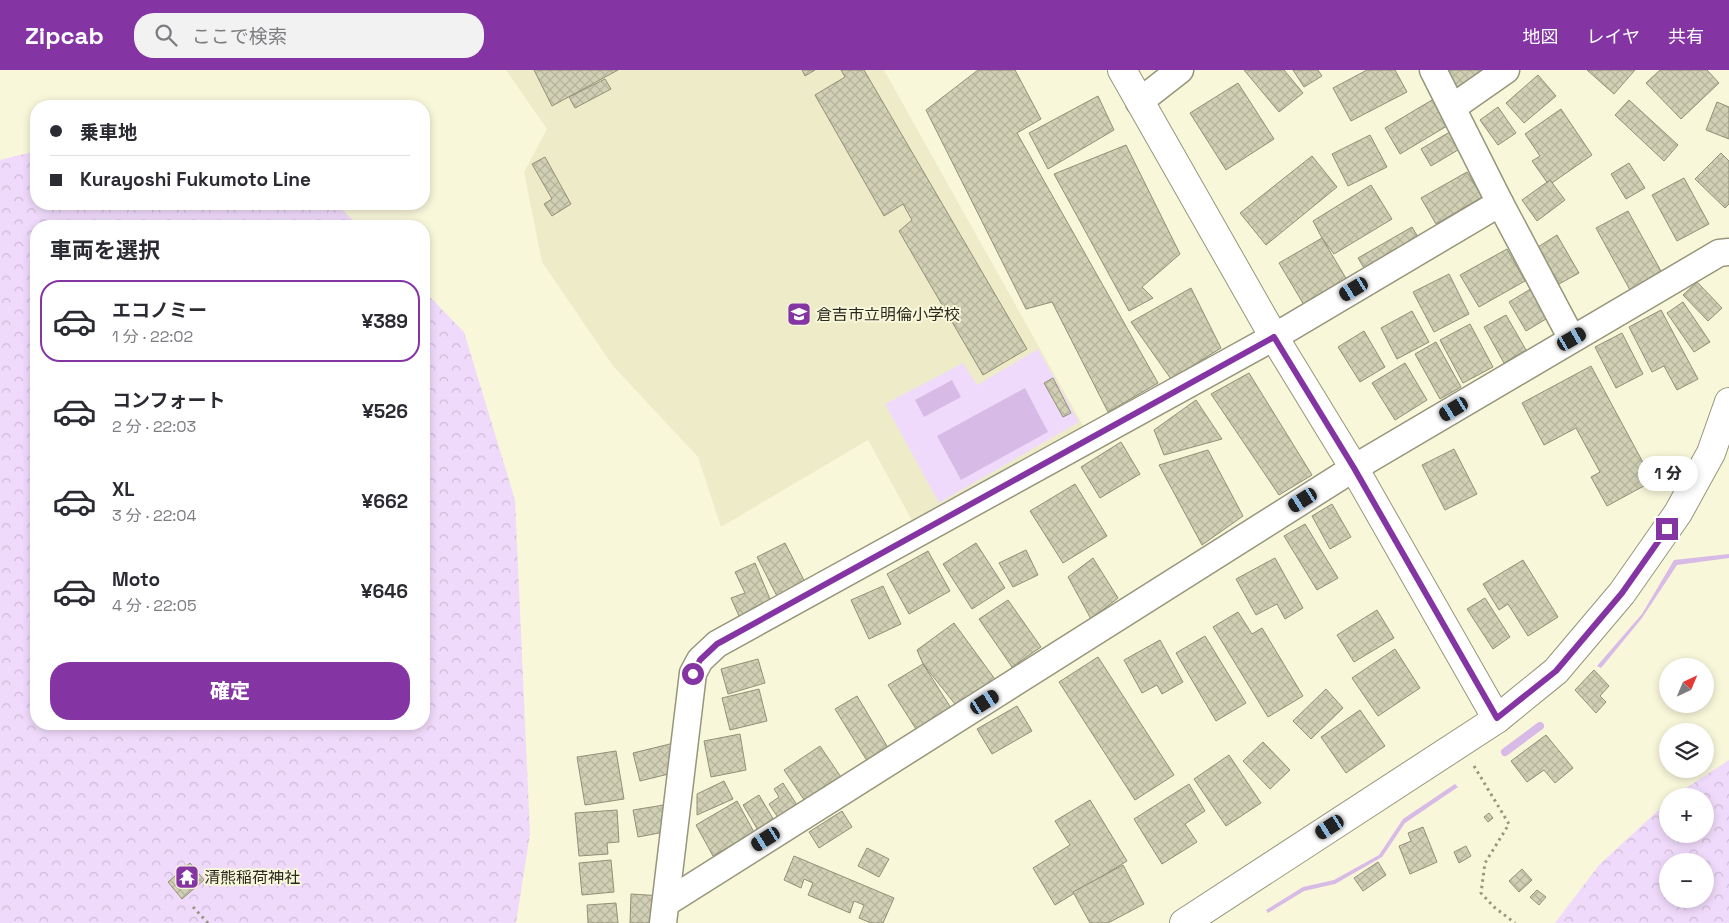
<!DOCTYPE html>
<html lang="ja">
<meta charset="utf-8">
<style>
:root{--surface:#fff;--page:#f2f2f3;--text:#2b2b33;--muted:#7c7c81;--line:#e1e1e2;--accent:#8434a3}
body{margin:0;font-family:"Space Grotesk","Noto Sans JP",sans-serif;background:var(--page);color:var(--text);height:100vh;display:flex;flex-direction:column;font-size:19px;white-space:nowrap}
*{box-sizing:border-box;margin:0}
p{font-size:16px;color:var(--muted)}
.icon{flex:none;width:28px;height:28px;fill:none;stroke:currentColor;stroke-width:2;stroke-linecap:round;stroke-linejoin:round}
.map{position:relative;flex:1;overflow:hidden}
.drawer{position:absolute;left:30px;top:150px;width:400px;height:510px;display:flex;flex-direction:column;background:var(--surface);border-radius:20px;box-shadow:0 2px 8px #0003}
.drawer>*{flex:none}
.top-card{position:absolute;left:30px;top:30px;width:400px;height:110px;border-radius:20px;box-shadow:0 2px 8px #0003;display:grid;align-content:center;height:110px;padding:0 20px;background:var(--surface)}
.needle{width:32px;rotate:44deg}
.buttons{position:absolute;left:1659px;top:588px;display:grid;gap:10px}
.buttons a{display:grid;place-items:center;width:55px;height:55px;border-radius:50%;background:var(--surface);box-shadow:0 2px 8px #0003;font-size:25px}
.end{position:absolute;width:22px;height:22px;margin:-11px;border:6px solid #8434a3;background:#fff;box-shadow:0 0 0 2px #fff}
.from{border-radius:50%}
.bubble{position:absolute;height:35px;border-radius:18px;background:var(--surface);box-shadow:0 2px 8px #0003;font-size:16px;font-weight:800;line-height:35px;text-align:center}
.car{position:absolute;width:15px;height:30px;margin:-15px -8px;border-radius:6px;box-shadow:0 0 4px 1px #0007;background:linear-gradient(#222 24%,#8ab4d8 0 40%,#222 0 76%,#8ab4d8 0 86%,#222 0)}
.top-card b{display:flex;align-items:center;gap:18px;height:48px;font-size:19px}
.top-card b+b{border-top:1px solid var(--line)}
.top-card i{width:12px;height:12px;background:var(--text)}
ul{padding:0;list-style:none}
li{display:flex;align-items:center;gap:15px;height:82px;margin:0 10px 8px;padding:0 10px;border:2px solid transparent;border-radius:20px}
li div{flex:1}
li b{display:block;font-size:19px}
li em{font-style:normal;font-weight:800}
li.selected{border-color:var(--accent)}
li>.icon{width:45px;height:45px;stroke-width:1.5}
h2{padding:0 20px;font-size:22px;line-height:60px}
.action{display:flex;gap:10px;margin-top:auto;padding:10px 20px}
.action a{flex:1;height:58px;border-radius:20px;background:var(--accent);color:#fff;font-size:20px;font-weight:800;line-height:58px;text-align:center}
header{display:flex;align-items:center;gap:30px;box-sizing:border-box;height:70px;padding:0 25px;background:var(--accent);color:#fff}
header strong{font-size:24px}
nav{display:flex;gap:28px;margin-inline-start:auto;font-size:18px}
.search{width:350px;height:45px;background:var(--page);display:flex;align-items:center;gap:12px;box-sizing:border-box;padding:0 18px;border-radius:20px;color:var(--muted);font-size:19px}
.map>svg:first-child{display:block}
.built{fill:#eeecc8}
.forest{fill:url(#forest-crowns);fill-rule:evenodd}
.pitch{fill:#f0dafb}
.water{fill:#d8bae6}
.lines{fill:none;stroke-linecap:round;stroke-linejoin:round}
.stream{stroke:#d8bae6;stroke-width:8}
.building{fill:url(#building-cross-hatch);stroke:#929177}
.street-casing{stroke:#97967c;stroke-width:29}
.secondary-casing{stroke:#97967c;stroke-width:30}
.primary-casing{stroke:#97967c;stroke-width:30}
.path{stroke:#979682;stroke-width:3;stroke-dasharray:2.5 4;stroke-linecap:butt}
.street{stroke:#fff;stroke-width:26}
.secondary{stroke:#fff;stroke-width:28}
.primary{stroke:#fff;stroke-width:28}
.route{stroke:#8434a3;stroke-width:6}
.labels{text-anchor:middle;dominant-baseline:central;stroke-width:4;stroke-linejoin:round;paint-order:stroke}
.poi-label{font-size:16px;fill:#2b2a20;stroke:#f8f7da;text-anchor:start}
</style>
<header>
<strong>Zipcab</strong>
<div class="search"><svg class="icon" aria-label="search" viewBox="0 0 24 24"><circle cx="10" cy="10" r="6"/><path d="M15 15l6 6"/></svg>ここで検索</div>
<nav><a>地図</a><a>レイヤ</a><a>共有</a></nav>
</header>
<div class="map">
<svg width="1729" height="853" viewBox="0 0 1729 853">
<defs>
<pattern id="forest-crowns" width="20" height="18" patternUnits="userSpaceOnUse" patternTransform="scale(1.25)"><rect width="20" height="18" fill="#f0dafb"/><path d="M2 6a3 3 0 1 1 6 0M12 15a3 3 0 1 1 6 0" fill="none" stroke="#cebbd7"/></pattern>
<pattern id="building-cross-hatch" width="8" height="8" patternUnits="userSpaceOnUse" patternTransform="scale(1.25)"><rect width="8" height="8" fill="#d1d0b5"/><path d="M0 0l8 8M0 8l8-8" fill="none" stroke="#b4b39b"/></pattern>
</defs>
<rect width="100%" height="100%" fill="#f8f7da"/>
<!-- built -->
<path class="built" d="M 506,0 L 884,0 L 1085,359 L 915,456 L 868,370 L 721,457 L 698,387 L 613,296 L 542,192 L 524,102 L 547,59 Z"/>
<!-- forest -->
<g class="forest">
<path d="M 36,81 L 36,134 L 336,134 L 359,156 L 36,156 L 36,654 L 424,654 L 424,221 L 464,262 L 515,430 L 530,764 L 516,853 L 0,853 L 0,90 Z"/>
<path d="M 1729,690 L 1729,853 L 1555,853 L 1599,795 L 1667,732 L 1668,764 L 1705,764 L 1705,726 L 1674,726 ZM 1668,791 L 1705,791 L 1705,829 L 1668,829 Z"/>
</g>
<!-- pitch -->
<path class="pitch" d="M 1038,279 L 1079,352 L 939,433 L 885,334 L 963,293 L 977,315 Z"/>
<!-- water -->
<g class="water">
<path d="M 952,310 L 961,327 L 924,347 L 915,330 Z"/>
<path d="M 1025,318 L 1048,362 L 961,410 L 937,366 Z"/>
<path d="M 1729,484 L 1729,488 L 1677,495 L 1642,548 L 1601,598 L 1597,596 L 1642,544 L 1674,490 Z"/>
<path d="M 1455,714 L 1458,717 L 1405,753 L 1382,787 L 1335,814 L 1304,821 L 1268,843 L 1266,840 L 1303,817 L 1334,810 L 1379,785 L 1403,749 Z"/>
</g>
<g class="lines">
<!-- stream -->
<path class="stream" d="M 1505,682 L 1540,656"/>
</g>
<!-- building -->
<g class="building">
<path d="M 534,0 L 618,0 L 552,36 Z"/>
<path d="M 802,0 L 815,0 L 805,6 Z"/>
<path d="M 841,0 L 864,0 L 1027,279 L 983,305 L 899,161 L 912,150 L 903,134 L 884,146 L 815,25 L 845,7 Z"/>
<path d="M 978,0 L 1015,0 L 1041,49 L 1017,63 L 1158,313 L 1108,342 L 1052,232 L 1026,239 L 926,40 Z"/>
<path d="M 1244,0 L 1284,0 L 1303,23 L 1279,42 Z"/>
<path d="M 1293,0 L 1318,0 L 1322,6 L 1304,17 Z"/>
<path d="M 1367,0 L 1395,0 L 1407,22 L 1351,51 L 1333,18 Z"/>
<path d="M 1433,0 L 1482,0 L 1447,26 Z"/>
<path d="M 1587,0 L 1635,0 L 1614,24 Z"/>
<path d="M 1660,0 L 1707,0 L 1719,13 L 1681,49 L 1646,13 Z"/>
<path d="M 1538,5 L 1556,26 L 1524,53 L 1506,33 Z"/>
<path d="M 605,9 L 611,19 L 575,38 L 569,27 Z"/>
<path d="M 1238,13 L 1274,69 L 1226,100 L 1190,43 Z"/>
<path d="M 1098,26 L 1114,60 L 1048,99 L 1029,63 Z"/>
<path d="M 1437,27 L 1452,53 L 1400,84 L 1385,58 Z"/>
<path d="M 1629,30 L 1678,75 L 1664,91 L 1615,45 Z"/>
<path d="M 1717,32 L 1729,37 L 1729,69 L 1706,60 Z"/>
<path d="M 1498,37 L 1516,63 L 1498,75 L 1480,50 Z"/>
<path d="M 1561,39 L 1592,85 L 1549,115 L 1532,91 L 1540,86 L 1525,64 Z"/>
<path d="M 1453,60 L 1463,77 L 1431,96 L 1421,79 Z"/>
<path d="M 1370,65 L 1387,97 L 1348,116 L 1332,84 Z"/>
<path d="M 1126,75 L 1180,184 L 1142,217 L 1153,228 L 1129,241 L 1054,104 Z"/>
<path d="M 1721,83 L 1729,91 L 1729,134 L 1725,138 L 1695,109 Z"/>
<path d="M 1312,86 L 1337,117 L 1266,175 L 1240,143 Z"/>
<path d="M 545,87 L 571,134 L 552,146 L 544,134 L 552,129 L 532,94 Z"/>
<path d="M 1629,93 L 1645,118 L 1626,129 L 1611,104 Z"/>
<path d="M 1467,102 L 1482,127 L 1436,154 L 1421,128 Z"/>
<path d="M 1684,108 L 1709,154 L 1677,171 L 1652,125 Z"/>
<path d="M 1550,110 L 1565,130 L 1537,151 L 1522,130 Z"/>
<path d="M 1371,115 L 1392,149 L 1334,184 L 1322,168 L 1313,151 Z"/>
<path d="M 1628,141 L 1662,203 L 1630,220 L 1596,158 Z"/>
<path d="M 1412,157 L 1424,177 L 1370,208 L 1358,188 Z"/>
<path d="M 1557,165 L 1579,203 L 1559,214 L 1538,177 Z"/>
<path d="M 1322,168 L 1347,210 L 1304,235 L 1279,193 Z"/>
<path d="M 1507,179 L 1525,211 L 1479,237 L 1460,205 Z"/>
<path d="M 1449,204 L 1469,244 L 1434,262 L 1413,222 Z"/>
<path d="M 1697,212 L 1722,238 L 1708,251 L 1683,225 Z"/>
<path d="M 1534,217 L 1551,246 L 1526,261 L 1509,232 Z"/>
<path d="M 1191,218 L 1221,278 L 1171,309 L 1131,252 Z"/>
<path d="M 1683,232 L 1710,272 L 1694,282 L 1667,243 Z"/>
<path d="M 1661,240 L 1698,309 L 1677,320 L 1664,296 L 1652,302 L 1629,257 Z"/>
<path d="M 1412,241 L 1429,272 L 1397,289 L 1381,258 Z"/>
<path d="M 1506,245 L 1526,280 L 1504,293 L 1484,257 Z"/>
<path d="M 1470,254 L 1493,297 L 1463,313 L 1440,270 Z"/>
<path d="M 1364,261 L 1385,297 L 1360,312 L 1338,277 Z"/>
<path d="M 1622,263 L 1643,304 L 1616,318 L 1595,277 Z"/>
<path d="M 1436,272 L 1461,317 L 1440,329 L 1415,284 Z"/>
<path d="M 1405,293 L 1427,330 L 1395,350 L 1372,313 Z"/>
<path d="M 1591,296 L 1653,411 L 1607,436 L 1591,407 L 1600,402 L 1576,358 L 1544,375 L 1522,333 Z"/>
<path d="M 1249,303 L 1312,405 L 1279,425 L 1211,324 Z"/>
<path d="M 1053,308 L 1071,343 L 1063,347 L 1044,313 Z"/>
<path d="M 1196,330 L 1222,369 L 1164,385 L 1154,360 Z"/>
<path d="M 1121,372 L 1140,404 L 1100,428 L 1081,397 Z"/>
<path d="M 1454,379 L 1477,424 L 1445,440 L 1422,395 Z"/>
<path d="M 1208,380 L 1243,446 L 1202,475 L 1159,395 Z"/>
<path d="M 1075,414 L 1107,466 L 1063,493 L 1030,441 Z"/>
<path d="M 1332,434 L 1351,467 L 1330,479 L 1312,446 Z"/>
<path d="M 1305,454 L 1338,508 L 1317,520 L 1284,466 Z"/>
<path d="M 785,473 L 810,522 L 782,536 L 757,487 Z"/>
<path d="M 976,473 L 1005,518 L 972,539 L 943,494 Z"/>
<path d="M 1026,480 L 1038,505 L 1013,517 L 999,493 Z"/>
<path d="M 928,481 L 950,521 L 909,544 L 887,504 Z"/>
<path d="M 1093,488 L 1118,528 L 1091,549 L 1068,507 Z"/>
<path d="M 1275,488 L 1303,538 L 1285,549 L 1277,534 L 1256,545 L 1236,509 Z"/>
<path d="M 1523,490 L 1558,547 L 1528,566 L 1508,534 L 1499,540 L 1483,514 Z"/>
<path d="M 755,493 L 775,541 L 743,555 L 731,528 L 745,523 L 735,502 Z"/>
<path d="M 883,516 L 901,554 L 869,569 L 851,530 Z"/>
<path d="M 1485,528 L 1510,567 L 1493,579 L 1467,539 Z"/>
<path d="M 1008,530 L 1041,577 L 1012,597 L 979,549 Z"/>
<path d="M 1377,540 L 1394,568 L 1354,592 L 1337,565 Z"/>
<path d="M 1238,542 L 1252,564 L 1262,558 L 1303,626 L 1268,647 L 1213,557 Z"/>
<path d="M 954,553 L 997,612 L 959,639 L 923,594 L 917,580 Z"/>
<path d="M 1205,566 L 1246,633 L 1216,651 L 1176,583 Z"/>
<path d="M 1160,570 L 1183,612 L 1162,624 L 1157,615 L 1142,623 L 1124,590 Z"/>
<path d="M 1395,579 L 1420,618 L 1378,646 L 1352,608 Z"/>
<path d="M 1098,587 L 1174,705 L 1135,730 L 1059,612 Z"/>
<path d="M 758,589 L 765,613 L 728,624 L 721,599 Z"/>
<path d="M 923,594 L 951,638 L 916,659 L 888,615 Z"/>
<path d="M 1594,600 L 1609,616 L 1600,626 L 1606,632 L 1596,643 L 1575,620 Z"/>
<path d="M 759,619 L 767,651 L 730,660 L 722,628 Z"/>
<path d="M 1326,619 L 1343,638 L 1311,669 L 1293,651 Z"/>
<path d="M 857,626 L 890,681 L 869,694 L 835,639 Z"/>
<path d="M 1017,636 L 1032,661 L 992,684 L 977,659 Z"/>
<path d="M 1360,640 L 1385,676 L 1346,703 L 1321,667 Z"/>
<path d="M 740,664 L 746,700 L 711,707 L 704,671 Z"/>
<path d="M 1546,665 L 1573,698 L 1555,713 L 1544,700 L 1527,712 L 1511,691 Z"/>
<path d="M 1263,672 L 1290,700 L 1270,719 L 1243,691 Z"/>
<path d="M 674,673 L 681,701 L 640,711 L 633,683 Z"/>
<path d="M 820,676 L 845,713 L 809,737 L 784,700 Z"/>
<path d="M 616,681 L 624,729 L 585,735 L 577,687 Z"/>
<path d="M 1229,685 L 1261,733 L 1226,756 L 1194,709 Z"/>
<path d="M 724,711 L 733,729 L 697,745 L 697,724 Z"/>
<path d="M 783,713 L 802,743 L 783,755 L 769,734 L 779,727 L 774,719 Z"/>
<path d="M 1189,714 L 1205,741 L 1185,754 L 1197,772 L 1162,794 L 1134,749 Z"/>
<path d="M 759,725 L 775,752 L 759,762 L 743,735 Z"/>
<path d="M 1090,730 L 1127,791 L 1055,835 L 1033,798 L 1070,775 L 1055,751 Z"/>
<path d="M 737,731 L 754,762 L 713,786 L 696,755 Z"/>
<path d="M 670,734 L 675,760 L 638,767 L 633,740 Z"/>
<path d="M 617,740 L 619,772 L 607,773 L 608,784 L 579,786 L 575,743 Z"/>
<path d="M 842,741 L 852,757 L 819,778 L 809,762 Z"/>
<path d="M 1489,743 L 1493,748 L 1488,752 L 1484,747 Z"/>
<path d="M 1423,757 L 1437,792 L 1410,804 L 1399,776 L 1411,771 L 1408,763 Z"/>
<path d="M 1466,776 L 1471,786 L 1459,793 L 1454,782 Z"/>
<path d="M 867,778 L 889,789 L 879,807 L 858,796 Z"/>
<path d="M 794,786 L 894,828 L 883,853 L 871,853 L 859,848 L 864,835 L 854,831 L 850,843 L 808,825 L 813,813 L 804,809 L 801,818 L 784,810 Z"/>
<path d="M 611,790 L 614,822 L 582,825 L 579,793 Z"/>
<path d="M 1378,792 L 1386,805 L 1363,821 L 1354,808 Z"/>
<path d="M 190,793 L 204,810 L 182,829 L 168,812 Z"/>
<path d="M 1123,795 L 1144,834 L 1108,853 L 1090,853 L 1073,822 Z"/>
<path d="M 1522,799 L 1532,810 L 1519,822 L 1509,811 Z"/>
<path d="M 1537,820 L 1546,827 L 1539,835 L 1530,827 Z"/>
<path d="M 631,824 L 663,826 L 662,853 L 630,853 Z"/>
<path d="M 616,833 L 618,853 L 588,853 L 587,835 Z"/>
</g>
<g class="lines">
<!-- street casing -->
<g class="street-casing">
<g id="street">
<path d="M 1433,0 L 1500,133 L 1572,269"/>
<path d="M 1139,32 L 1180,0"/>
<path d="M 1453,37 L 1506,0"/>
<path d="M 666,833 L 1354,398 L 1719,183 L 1729,182"/>
<path d="M 663,853 L 693,603 L 700,590 L 717,574 L 1274,267 L 1500,133"/>
</g>
</g>
<!-- secondary casing -->
<g class="secondary-casing">
<path id="secondary" d="M 1122,0 L 1274,267 L 1354,398 L 1497,649"/>
</g>
<!-- primary casing -->
<g class="primary-casing">
<path id="primary" d="M 1184,853 L 1497,649 L 1556,601 L 1622,523 L 1678,443 L 1711,383 L 1729,332"/>
</g>
<!-- path -->
<g class="path">
<path d="M 1474,696 L 1509,754 L 1485,793 L 1481,823 L 1494,837 L 1515,853"/>
<path d="M 193,837 L 208,853"/>
</g>
<!-- street -->
<use href="#street" class="street"/>
<!-- secondary -->
<use href="#secondary" class="secondary"/>
<!-- primary -->
<use href="#primary" class="primary"/>
</g>
<g class="lines">
<!-- route -->
<path class="route" d="M 693,604 L 700,590 L 717,574 L 1274,267 L 1354,398 L 1497,648 L 1556,601 L 1622,523 L 1667,459"/>
</g>
<!-- icons -->
<defs>
<g id="school-square" transform="scale(1.25)"><rect x="-9" y="-9" width="18" height="18" rx="4" fill="#8434a3" stroke="#f8f7da"/><path d="M0-5L7-2L0 1L-7-2ZM-4 1L0 2.5L4 1V4Q0 6-4 4Z" fill="#fff"/></g>
<g id="temple-square" transform="scale(1.25)"><rect x="-9" y="-9" width="18" height="18" rx="4" fill="#8434a3" stroke="#f8f7da"/><path d="M0-6L5-2H3V0L6.5 2.5H4V6H1.5V3h-3V6H-4V2.5H-6.5L-3 0V-2H-5Z" fill="#fff"/></g>
</defs>
<g fill-rule="evenodd">
<use href="#school-square" x="799" y="244"/>
<use href="#temple-square" x="187" y="807"/>
</g>
<g class="labels">
<!-- poi labels -->
<g class="poi-label">
<text x="816" y="244">倉吉市立明倫小学校</text>
<text x="204" y="807">清熊稲荷神社</text>
</g>
</g>
</svg>
<div class="buttons">
<a><svg class="needle" viewBox="-14 -14 28 28"><path d="M0-13l5 13h-10z" fill="#e53935"/><path d="M0 13l5-13h-10z" fill="#7c7c81"/></svg></a>
<a><svg class="icon" aria-label="layers" viewBox="0 0 24 24"><path d="M12 4l9 5-9 5-9-5zM3 14l9 5 9-5"/></svg></a>
<a>+</a>
<a>−</a>
</div>
<i class="end from" style="left:693px;top:604px"></i>
<i class="end" style="left:1667px;top:459px"></i>
<div class="bubble" style="left:1638px;top:386px;width:60px">1 分</div>
<i class="car" style="left:1354px;top:219px;rotate:239deg"></i>
<i class="car" style="left:1572px;top:269px;rotate:60deg"></i>
<i class="car" style="left:1454px;top:339px;rotate:239deg"></i>
<i class="car" style="left:1303px;top:430px;rotate:238deg"></i>
<i class="car" style="left:985px;top:632px;rotate:58deg"></i>
<i class="car" style="left:1330px;top:757px;rotate:237deg"></i>
<i class="car" style="left:766px;top:769px;rotate:238deg"></i>
<div class="top-card">
<b><i class="from"></i>乗車地</b>
<b><i></i>Kurayoshi Fukumoto Line</b>
</div>
<section class="drawer">
<h2>車両を選択</h2>
<ul>
<li class="selected"><svg class="icon" aria-label="car" viewBox="0 0 24 24"><path d="M5 17H2v-5l4-1 3-4h7l3 4 3 1v5h-3M9 17h6M6 11h13"/><circle cx="7" cy="17" r="2"/><circle cx="17" cy="17" r="2"/></svg><div><b>エコノミー</b><p>1 分 · 22:02</p></div><em>¥389</em></li>
<li><svg class="icon" aria-label="car" viewBox="0 0 24 24"><path d="M5 17H2v-5l4-1 3-4h7l3 4 3 1v5h-3M9 17h6M6 11h13"/><circle cx="7" cy="17" r="2"/><circle cx="17" cy="17" r="2"/></svg><div><b>コンフォート</b><p>2 分 · 22:03</p></div><em>¥526</em></li>
<li><svg class="icon" aria-label="car" viewBox="0 0 24 24"><path d="M5 17H2v-5l4-1 3-4h7l3 4 3 1v5h-3M9 17h6M6 11h13"/><circle cx="7" cy="17" r="2"/><circle cx="17" cy="17" r="2"/></svg><div><b>XL</b><p>3 分 · 22:04</p></div><em>¥662</em></li>
<li><svg class="icon" aria-label="car" viewBox="0 0 24 24"><path d="M5 17H2v-5l4-1 3-4h7l3 4 3 1v5h-3M9 17h6M6 11h13"/><circle cx="7" cy="17" r="2"/><circle cx="17" cy="17" r="2"/></svg><div><b>Moto</b><p>4 分 · 22:05</p></div><em>¥646</em></li>
</ul>
<div class="action"><a>確定</a></div>
</section>
</div>
